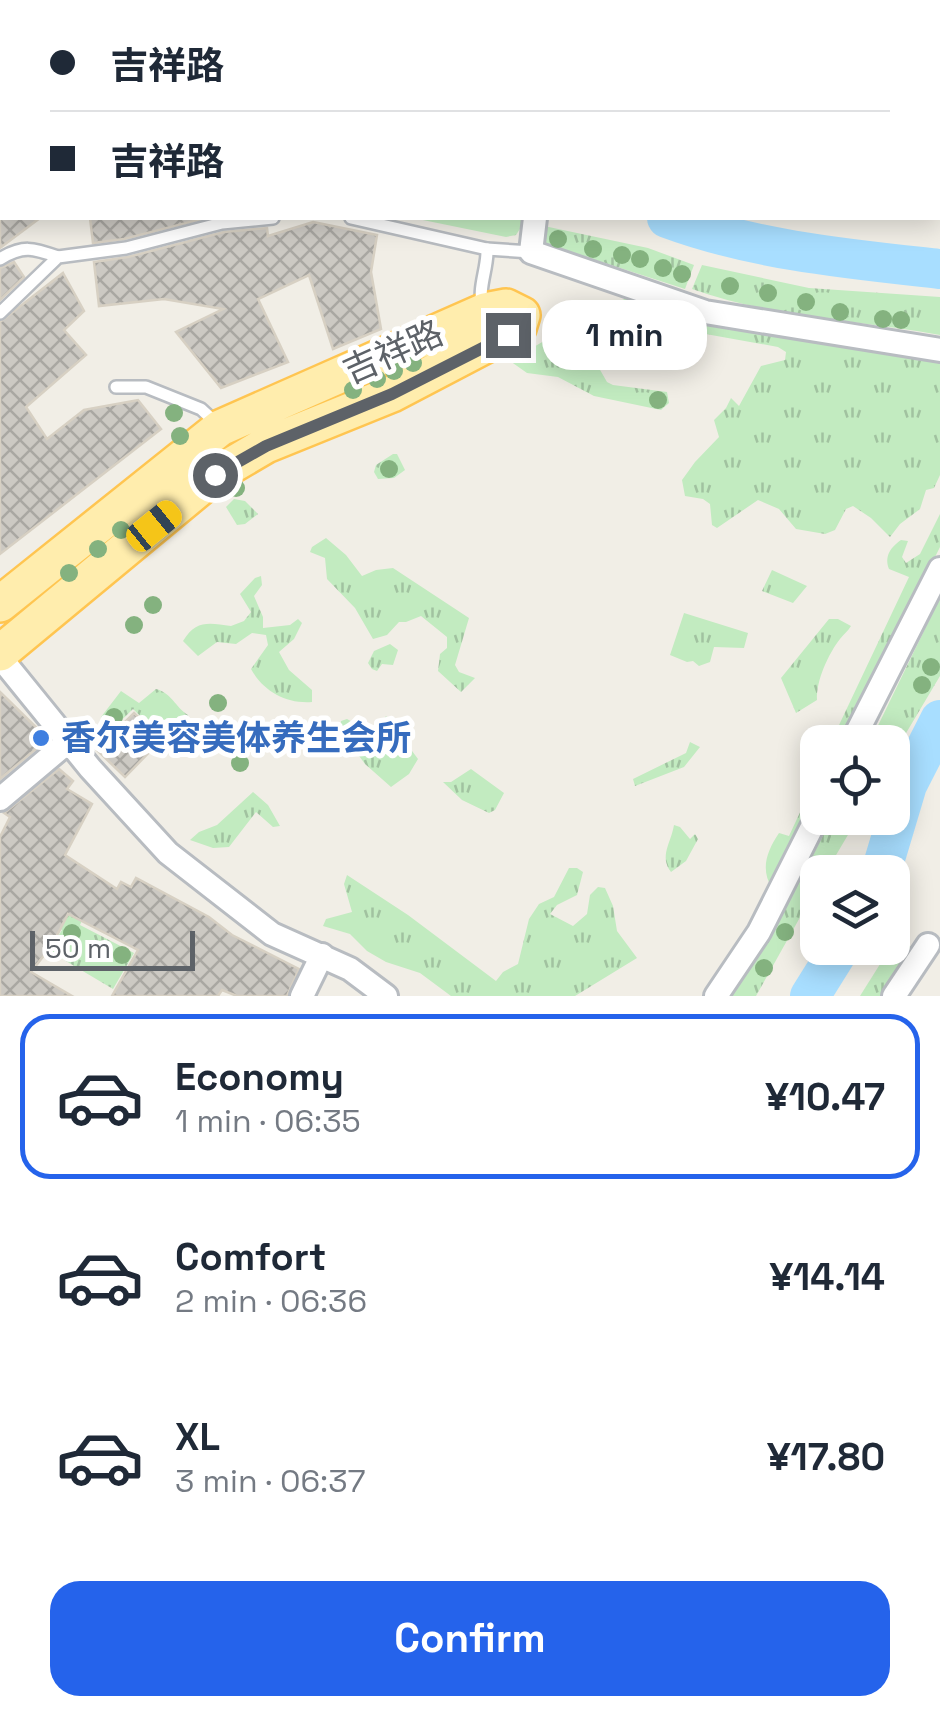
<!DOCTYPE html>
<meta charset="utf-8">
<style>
:root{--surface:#fff;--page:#f6f6f7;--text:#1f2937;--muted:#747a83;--line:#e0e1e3;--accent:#2563eb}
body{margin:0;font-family:"Space Grotesk","Noto Sans SC",sans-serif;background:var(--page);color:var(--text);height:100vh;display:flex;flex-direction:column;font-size:38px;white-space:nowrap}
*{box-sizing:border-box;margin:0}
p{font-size:32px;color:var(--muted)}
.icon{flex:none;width:55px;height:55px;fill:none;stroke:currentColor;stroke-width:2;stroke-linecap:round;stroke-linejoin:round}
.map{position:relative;height:996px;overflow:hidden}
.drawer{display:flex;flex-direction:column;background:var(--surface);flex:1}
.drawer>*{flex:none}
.hud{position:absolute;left:0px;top:0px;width:940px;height:220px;box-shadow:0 5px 25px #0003;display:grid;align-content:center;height:220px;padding:0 50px;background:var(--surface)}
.tools{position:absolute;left:800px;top:725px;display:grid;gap:20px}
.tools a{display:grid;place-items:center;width:110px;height:110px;border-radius:20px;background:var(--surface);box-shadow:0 5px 25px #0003;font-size:50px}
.scale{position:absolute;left:30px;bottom:25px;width:165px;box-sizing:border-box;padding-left:10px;border:5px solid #5d6268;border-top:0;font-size:28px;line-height:35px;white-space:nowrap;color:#5d6268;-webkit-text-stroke:8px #fff;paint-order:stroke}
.end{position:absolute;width:45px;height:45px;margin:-22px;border:12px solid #5d6268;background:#fff;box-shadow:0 0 0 5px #fff}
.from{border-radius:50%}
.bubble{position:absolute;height:70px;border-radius:30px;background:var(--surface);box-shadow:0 5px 25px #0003;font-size:32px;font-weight:700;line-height:70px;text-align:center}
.car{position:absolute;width:30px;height:60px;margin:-30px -15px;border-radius:12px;box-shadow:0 0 8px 2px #0007;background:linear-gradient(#f5c518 24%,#345 0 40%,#f5c518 0 76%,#345 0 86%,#f5c518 0)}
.hud b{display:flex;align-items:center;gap:35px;height:95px;font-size:38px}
.hud b+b{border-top:2px solid var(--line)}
.hud i{width:25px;height:25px;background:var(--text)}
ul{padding:18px 0 0;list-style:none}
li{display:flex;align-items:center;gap:30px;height:165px;margin:0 20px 15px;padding:0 30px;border:5px solid transparent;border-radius:30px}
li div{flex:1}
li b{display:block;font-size:38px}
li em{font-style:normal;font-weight:700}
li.selected{border-color:var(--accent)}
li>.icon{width:90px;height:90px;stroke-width:1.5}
.cta{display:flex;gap:20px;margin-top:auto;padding:20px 50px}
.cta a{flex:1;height:115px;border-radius:30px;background:var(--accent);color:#fff;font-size:40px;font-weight:700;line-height:115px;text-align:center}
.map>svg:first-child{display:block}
.grass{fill:url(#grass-tufts)}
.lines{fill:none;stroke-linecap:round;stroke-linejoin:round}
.river{stroke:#a8deff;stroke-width:40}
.building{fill:url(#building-cross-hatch);stroke:#d7d0c3;stroke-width:2.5}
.lane-casing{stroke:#b8bcc1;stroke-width:16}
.street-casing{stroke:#b8bcc1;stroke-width:28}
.primary-casing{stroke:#ffc551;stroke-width:40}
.lane{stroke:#fff;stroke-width:11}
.street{stroke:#fff;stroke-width:22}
.primary{stroke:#ffedad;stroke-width:35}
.tree{fill:#84b27f}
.route{stroke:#5d6268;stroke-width:12}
.shop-dot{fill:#3f7fe0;stroke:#fff;stroke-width:4}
.labels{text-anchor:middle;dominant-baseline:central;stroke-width:10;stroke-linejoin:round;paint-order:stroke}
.street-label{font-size:35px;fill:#5d6268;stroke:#fff}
.shop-label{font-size:35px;font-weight:bold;fill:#366cbe;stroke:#fff;text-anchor:start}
</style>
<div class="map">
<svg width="940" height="996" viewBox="0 0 940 996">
<defs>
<pattern id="grass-tufts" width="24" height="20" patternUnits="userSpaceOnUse" patternTransform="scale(2.5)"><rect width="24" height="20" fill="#c2ebc0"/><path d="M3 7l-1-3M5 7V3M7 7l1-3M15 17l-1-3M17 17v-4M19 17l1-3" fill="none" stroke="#a1c2a0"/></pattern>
<pattern id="building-cross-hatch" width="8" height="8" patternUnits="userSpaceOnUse" patternTransform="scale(2.5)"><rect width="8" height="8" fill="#ccc9c3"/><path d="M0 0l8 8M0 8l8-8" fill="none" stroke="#a9a7a2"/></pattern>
</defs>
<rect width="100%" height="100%" fill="#f1eee6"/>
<!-- grass -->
<g class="grass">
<path d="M 413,218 L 527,218 L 516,235 L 506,237 Z"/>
<path d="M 544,226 L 648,248 L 694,265 L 685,289 L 543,243 Z"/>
<path d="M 702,265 L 809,288 L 940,297 L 940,335 C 860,320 769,317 692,289 Z"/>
<path d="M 629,297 L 940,360 L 940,475 L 934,488 L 926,490 L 920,509 L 900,524 L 890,537 L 871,518 L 853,506 L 846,509 L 835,530 L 825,534 L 796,529 L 779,509 L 758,500 L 717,528 L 712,525 L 710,504 L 703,499 L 685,496 L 682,480 L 695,462 L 719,437 L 714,420 L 726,408 L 731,398 L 739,406 L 761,366 L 785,360 L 786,352 L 778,347 L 689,331 L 616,303 Z"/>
<path d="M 609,309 L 620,315 L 614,331 L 598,319 L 579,333 L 580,343 C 605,361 645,341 674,347 L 668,358 L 657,356 L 599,368 L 607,382 L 613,385 L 667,392 L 669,403 L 661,410 L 594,396 L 558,377 L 527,373 L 510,361 L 566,328 Z"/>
<path d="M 393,454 L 397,454 L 405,470 L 394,478 L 378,479 L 374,472 L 376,465 Z"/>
<path d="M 234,499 L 245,501 L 258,514 L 245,524 L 237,525 L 226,507 Z"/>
<path d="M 940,514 L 940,547 L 843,742 L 831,742 L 909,577 L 889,569 C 884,556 891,547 901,540 L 908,541 L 902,557 L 906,563 L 920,554 Z"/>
<path d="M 326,538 L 346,555 L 362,576 L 376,570 L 393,568 L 469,618 L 455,665 L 459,672 L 475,678 L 461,692 L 438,671 L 440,654 L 447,648 L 447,637 L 421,616 L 406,622 L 399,622 L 387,635 L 373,639 L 355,608 L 327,579 L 325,558 L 310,552 L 312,547 Z"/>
<path d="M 772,570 L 807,586 L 793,603 L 762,591 Z"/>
<path d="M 261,576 L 262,585 L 254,596 L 263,617 L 263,628 L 290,625 L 298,619 L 302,623 L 294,639 L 279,652 L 289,670 L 312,690 L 312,702 C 286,704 263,691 251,669 L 268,645 L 266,635 L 252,633 L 236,644 L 217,642 L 198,656 L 183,641 C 196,619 210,623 231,626 L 244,621 L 251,612 L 240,594 L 255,578 Z"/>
<path d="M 940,598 L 940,676 L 893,755 L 892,742 L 870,742 Z"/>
<path d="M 684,613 L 748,633 L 744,648 L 714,647 L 710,662 L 699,666 L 693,661 L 687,662 L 670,655 Z"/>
<path d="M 829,619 L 838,619 L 851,626 C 848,631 844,634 840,639 C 829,653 816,680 817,700 L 796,713 L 781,678 Z"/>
<path d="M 390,644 L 398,650 L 393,665 L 382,664 L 377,671 L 372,669 L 368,663 L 374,651 Z"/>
<path d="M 156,689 C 172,693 175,707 188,715 L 190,727 L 172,743 L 166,741 L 133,709 L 103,738 L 101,717 L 121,691 L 139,703 Z"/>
<path d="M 386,716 L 418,759 L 409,774 L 391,787 L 365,764 L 340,730 L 341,721 L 347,719 L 365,729 L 377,730 Z"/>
<path d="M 690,742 L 700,747 L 684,767 L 635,786 L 633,779 L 686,753 Z"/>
<path d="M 471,769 L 504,793 L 495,810 L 489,813 L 462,800 L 443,782 L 451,782 Z"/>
<path d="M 817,776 L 817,794 L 772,888 C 760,869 767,851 779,833 L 789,836 Z"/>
<path d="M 253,792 L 268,805 L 280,826 L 273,827 L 256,812 L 229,847 L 213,848 L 190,840 L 199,832 L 217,825 Z"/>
<path d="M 832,818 L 858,818 L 826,872 L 818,872 L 817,887 L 756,996 L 731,996 L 781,917 Z"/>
<path d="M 674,825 L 680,827 L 690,839 L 695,834 L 698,839 L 686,861 L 671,872 C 659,856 671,843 674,825 Z"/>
<path d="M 569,868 L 577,868 L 583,872 L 577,895 L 557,905 L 550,914 L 573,926 L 587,914 L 590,895 L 598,887 L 605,888 L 613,906 L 617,931 L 637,958 L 575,996 L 451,996 L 420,973 L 386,962 L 367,951 L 350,934 L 323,926 L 326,919 L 352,912 L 344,884 L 347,875 L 408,915 L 496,981 L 503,972 L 518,964 L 529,919 L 539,904 L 554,897 Z"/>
<path d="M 61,901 L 84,916 L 80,925 L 134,953 L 113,989 L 49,951 L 62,930 L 49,921 Z"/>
<path d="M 897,937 L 914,949 L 885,996 L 860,996 Z"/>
</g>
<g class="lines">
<!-- river -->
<g class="river">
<path d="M 9,0 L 9,2"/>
<path d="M 667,218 C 753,250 849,259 940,269"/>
<path d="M 881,872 L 907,785 L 940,720"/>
<path d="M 810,996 L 840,948"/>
</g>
</g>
<!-- building -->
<g class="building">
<path d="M 0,218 L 40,218 L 0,248 Z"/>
<path d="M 90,218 L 206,218 L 124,239 L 93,243 Z"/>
<path d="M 313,222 L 377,235 L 371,272 L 381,329 L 333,349 L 309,275 L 258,299 L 288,362 L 221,388 L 176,332 L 223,309 L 164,299 L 99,306 L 94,262 L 128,257 L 224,232 L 267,228 L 268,236 Z"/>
<path d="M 14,262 L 24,277 L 0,300 L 0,268 Z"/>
<path d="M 63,273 L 84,311 L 64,330 L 86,355 L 26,407 L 47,439 L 84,410 L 138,400 L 161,429 L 0,554 L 0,322 Z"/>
<path d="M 0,692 L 48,739 L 0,779 Z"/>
<path d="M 134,713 L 161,740 L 125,777 L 97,750 Z"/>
<path d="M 59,769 L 73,781 L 67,789 L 92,804 L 65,855 L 117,889 L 121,882 L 131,887 L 136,878 L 209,917 L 232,935 L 299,969 L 287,996 L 237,996 L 222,990 L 218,996 L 112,996 L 138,950 L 68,914 L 52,945 L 31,972 L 72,996 L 0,996 L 0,837 L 10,817 L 4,813 Z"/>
</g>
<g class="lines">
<!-- lane casing -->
<g class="lane-casing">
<g id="lane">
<path d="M 351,218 L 487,249 L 531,252"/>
<path d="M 0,259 C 23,245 33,248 58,257"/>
<path d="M 484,308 C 476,291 488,269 487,249"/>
<path d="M 0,313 L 58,257 L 126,248 L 222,223 L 273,218"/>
<path d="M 116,387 L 146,387 L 201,409 L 216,423"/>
</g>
</g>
<!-- street casing -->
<g class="street-casing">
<g id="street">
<path d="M 751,2 L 751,0"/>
<path d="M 535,218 L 531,252 L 705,312 L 940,350"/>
<path d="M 0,657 L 90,768 L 168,853 L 272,934 L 350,969 L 386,996"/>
<path d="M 852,742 L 940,569"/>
<path d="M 0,799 L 69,741"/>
<path d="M 302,996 L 322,955"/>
<path d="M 716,996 L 759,932 L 818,815"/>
<path d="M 894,996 L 928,945"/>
</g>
</g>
<!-- primary casing -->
<g class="primary-casing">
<path id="primary" d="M 0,604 L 220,428 L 485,311 L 506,307 L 522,315 L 518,328 L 392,394 L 266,445 L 215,475 L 0,653"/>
</g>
<!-- lane -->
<use href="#lane" class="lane"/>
<!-- street -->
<use href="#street" class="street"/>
<!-- primary -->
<use href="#primary" class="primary"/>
</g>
<!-- trees -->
<g class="tree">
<circle cx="558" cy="239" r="9"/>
<circle cx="593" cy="249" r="9"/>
<circle cx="622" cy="255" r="9"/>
<circle cx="640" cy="259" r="9"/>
<circle cx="663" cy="268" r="9"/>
<circle cx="682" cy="274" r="9"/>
<circle cx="730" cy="286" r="9"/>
<circle cx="768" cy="293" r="9"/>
<circle cx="806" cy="302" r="9"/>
<circle cx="840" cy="312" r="9"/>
<circle cx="883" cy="319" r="9"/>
<circle cx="901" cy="320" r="9"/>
<circle cx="640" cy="353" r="9"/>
<circle cx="621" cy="358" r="9"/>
<circle cx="597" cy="361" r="9"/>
<circle cx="413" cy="363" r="9"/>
<circle cx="394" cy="371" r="9"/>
<circle cx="377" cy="379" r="9"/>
<circle cx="353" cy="390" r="9"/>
<circle cx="658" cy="400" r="9"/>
<circle cx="174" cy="413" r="9"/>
<circle cx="180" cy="436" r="9"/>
<circle cx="389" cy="469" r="9"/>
<circle cx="236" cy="488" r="9"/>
<circle cx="121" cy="530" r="9"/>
<circle cx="98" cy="549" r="9"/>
<circle cx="69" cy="573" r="9"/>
<circle cx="153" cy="605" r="9"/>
<circle cx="134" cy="625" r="9"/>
<circle cx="931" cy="667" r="9"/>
<circle cx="922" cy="685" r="9"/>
<circle cx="218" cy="703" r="9"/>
<circle cx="114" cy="717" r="9"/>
<circle cx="240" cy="763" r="9"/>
<circle cx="785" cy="932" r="9"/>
<circle cx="72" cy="933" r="9"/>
<circle cx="122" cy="955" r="9"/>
<circle cx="764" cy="968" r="9"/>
</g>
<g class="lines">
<!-- route -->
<path class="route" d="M 215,475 L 266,446 L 392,394 L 508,335"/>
</g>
<!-- markers -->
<circle class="shop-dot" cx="41" cy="738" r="10"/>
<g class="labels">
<!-- street labels -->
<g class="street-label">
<text transform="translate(393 352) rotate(-24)">吉祥路</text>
</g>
<!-- shop labels -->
<g class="shop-label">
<text x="61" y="738">香尔美容美体养生会所</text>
</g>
</g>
</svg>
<div class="tools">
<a><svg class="icon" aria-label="locate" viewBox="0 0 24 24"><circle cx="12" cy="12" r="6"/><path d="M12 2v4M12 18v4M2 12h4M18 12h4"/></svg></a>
<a><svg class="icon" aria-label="layers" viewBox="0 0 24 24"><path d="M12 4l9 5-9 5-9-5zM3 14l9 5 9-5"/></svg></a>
</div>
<div class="scale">50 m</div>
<i class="end from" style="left:215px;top:475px"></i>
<i class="end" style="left:508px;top:335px"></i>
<div class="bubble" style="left:542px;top:300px;width:165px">1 min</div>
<i class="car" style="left:154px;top:526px;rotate:51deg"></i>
<div class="hud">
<b><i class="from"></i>吉祥路</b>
<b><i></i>吉祥路</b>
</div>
</div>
<section class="drawer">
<ul>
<li class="selected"><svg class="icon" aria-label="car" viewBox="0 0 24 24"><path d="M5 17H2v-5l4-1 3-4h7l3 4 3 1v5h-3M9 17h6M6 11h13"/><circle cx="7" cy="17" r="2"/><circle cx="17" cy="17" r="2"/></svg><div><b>Economy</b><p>1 min · 06:35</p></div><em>¥10.47</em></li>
<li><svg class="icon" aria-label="car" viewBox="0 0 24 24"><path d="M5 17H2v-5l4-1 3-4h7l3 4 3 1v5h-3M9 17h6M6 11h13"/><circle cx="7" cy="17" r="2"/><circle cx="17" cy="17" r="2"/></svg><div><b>Comfort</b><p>2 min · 06:36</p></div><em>¥14.14</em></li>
<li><svg class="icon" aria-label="car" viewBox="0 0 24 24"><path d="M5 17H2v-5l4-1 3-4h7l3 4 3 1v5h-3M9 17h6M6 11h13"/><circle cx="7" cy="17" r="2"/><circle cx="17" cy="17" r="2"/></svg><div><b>XL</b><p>3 min · 06:37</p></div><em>¥17.80</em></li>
</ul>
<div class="cta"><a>Confirm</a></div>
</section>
